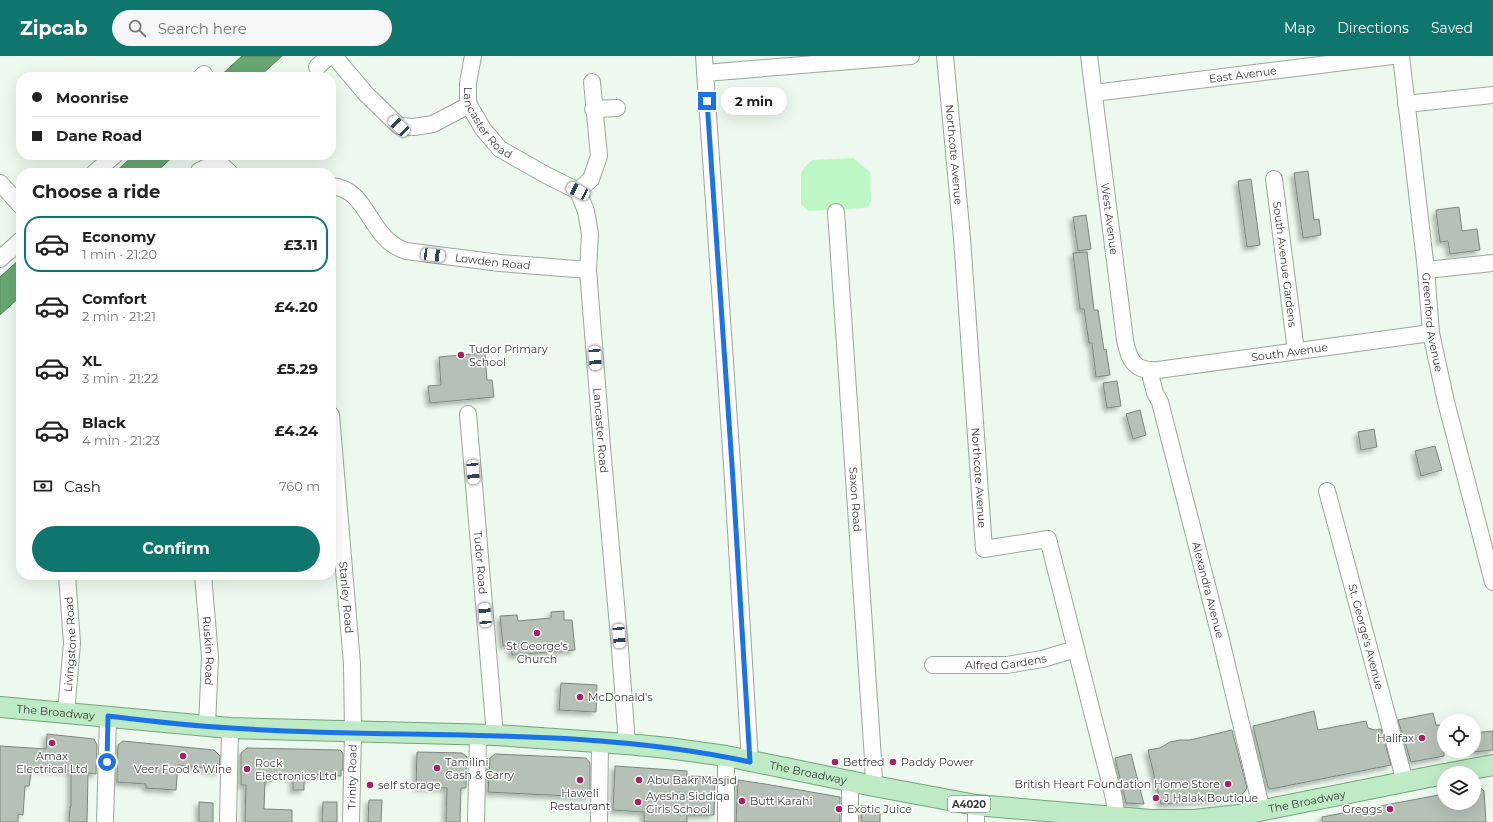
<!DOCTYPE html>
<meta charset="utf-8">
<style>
:root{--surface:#fff;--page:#f6f6f6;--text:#222;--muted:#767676;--line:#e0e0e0;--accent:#0f766e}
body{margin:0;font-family:Montserrat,sans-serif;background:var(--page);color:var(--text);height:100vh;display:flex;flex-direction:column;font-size:15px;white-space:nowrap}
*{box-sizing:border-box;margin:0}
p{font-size:13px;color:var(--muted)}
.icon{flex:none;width:22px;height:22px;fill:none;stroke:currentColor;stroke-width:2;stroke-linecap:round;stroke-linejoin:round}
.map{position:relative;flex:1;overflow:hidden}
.drawer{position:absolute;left:16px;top:112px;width:320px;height:412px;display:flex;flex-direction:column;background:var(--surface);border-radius:16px;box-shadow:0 4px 16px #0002}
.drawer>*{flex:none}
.guide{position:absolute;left:16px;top:16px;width:320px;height:88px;border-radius:16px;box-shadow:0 4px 16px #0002;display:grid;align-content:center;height:88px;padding:0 16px;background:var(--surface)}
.buttons{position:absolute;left:1437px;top:658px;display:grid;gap:8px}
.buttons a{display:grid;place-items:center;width:44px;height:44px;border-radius:50%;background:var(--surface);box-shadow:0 4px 16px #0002;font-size:20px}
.end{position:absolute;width:18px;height:18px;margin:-9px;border:5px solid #1a73e8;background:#fff;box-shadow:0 0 0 2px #fff}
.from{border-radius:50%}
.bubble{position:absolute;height:28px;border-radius:14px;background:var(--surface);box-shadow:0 4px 16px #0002;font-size:13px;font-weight:700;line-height:28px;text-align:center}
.car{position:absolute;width:12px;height:24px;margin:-12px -6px;border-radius:5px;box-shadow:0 0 3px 1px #0007;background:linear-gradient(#fff 24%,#345 0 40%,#fff 0 76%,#345 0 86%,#fff 0)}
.guide b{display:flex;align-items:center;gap:14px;height:38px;font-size:15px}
.guide b+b{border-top:1px solid var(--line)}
.guide i{width:10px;height:10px;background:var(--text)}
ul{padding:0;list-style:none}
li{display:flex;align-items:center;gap:12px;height:56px;margin:0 8px 6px;padding:0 8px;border:2px solid transparent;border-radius:16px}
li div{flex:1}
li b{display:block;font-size:15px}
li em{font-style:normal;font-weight:700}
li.on{border-color:var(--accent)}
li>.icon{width:36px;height:36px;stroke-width:1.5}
h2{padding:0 16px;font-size:18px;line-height:48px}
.pay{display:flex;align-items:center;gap:10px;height:44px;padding:0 16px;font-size:15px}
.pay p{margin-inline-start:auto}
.button{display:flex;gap:8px;margin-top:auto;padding:8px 16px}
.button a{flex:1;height:46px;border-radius:24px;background:var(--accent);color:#fff;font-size:16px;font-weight:700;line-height:46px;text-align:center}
header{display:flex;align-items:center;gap:24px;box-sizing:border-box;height:56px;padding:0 20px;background:var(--accent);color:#fff}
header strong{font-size:19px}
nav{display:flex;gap:22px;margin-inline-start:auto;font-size:14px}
.search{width:280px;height:36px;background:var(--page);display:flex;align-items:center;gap:10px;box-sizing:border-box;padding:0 14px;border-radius:22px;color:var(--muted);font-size:15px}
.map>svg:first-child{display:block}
.green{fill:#bdf7c6}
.water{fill:#66a772;stroke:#588760}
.building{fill:#b5c0b6;stroke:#7c867d;filter:url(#shadow)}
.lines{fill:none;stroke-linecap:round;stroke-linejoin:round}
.minor-casing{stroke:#9ba69c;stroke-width:18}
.major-casing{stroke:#73a47b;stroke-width:22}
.minor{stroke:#fff;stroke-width:16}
.major{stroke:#beebc6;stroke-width:20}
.route{stroke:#1a73e8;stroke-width:5}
.poi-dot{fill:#ac2060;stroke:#fff;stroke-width:1.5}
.labels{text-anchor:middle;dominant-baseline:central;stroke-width:3;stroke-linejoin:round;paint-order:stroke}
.shield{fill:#fff;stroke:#737673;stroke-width:1}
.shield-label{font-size:10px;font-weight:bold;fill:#373b37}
.street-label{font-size:11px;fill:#373b37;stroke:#fff}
.poi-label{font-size:11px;fill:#373b37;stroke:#fff;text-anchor:start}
</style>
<header>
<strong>Zipcab</strong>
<div class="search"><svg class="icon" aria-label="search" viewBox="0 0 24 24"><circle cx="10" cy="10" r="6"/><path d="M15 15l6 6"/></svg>Search here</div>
<nav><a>Map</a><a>Directions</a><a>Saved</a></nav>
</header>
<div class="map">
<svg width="1493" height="766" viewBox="0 0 1493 766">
<defs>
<filter id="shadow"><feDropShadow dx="-3.5" dy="3.5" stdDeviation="2" flood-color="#0004"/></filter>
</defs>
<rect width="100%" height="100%" fill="#edf9ee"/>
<!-- green -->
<path class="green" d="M 853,102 L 870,116 L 871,145 L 868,150 L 865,152 L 808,155 L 801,148 L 801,120 C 801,114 808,107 813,104 Z"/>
<!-- water -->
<g class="water">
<path d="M 242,0 L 282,0 L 259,21 L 219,21 Z"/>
<path d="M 134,99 L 175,99 L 155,117 L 114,117 Z"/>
<path d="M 21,202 L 21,240 L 0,259 L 0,221 Z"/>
</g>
<!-- building -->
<g class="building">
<path d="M 1308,115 L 1314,164 L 1319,163 L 1321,179 L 1303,182 L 1294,117 Z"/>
<path d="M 1251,123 L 1260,189 L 1247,191 L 1238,125 Z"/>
<path d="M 1459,151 L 1462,175 L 1477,173 L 1480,194 L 1450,198 L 1448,185 L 1440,186 L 1436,154 Z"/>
<path d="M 1086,159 L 1091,193 L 1078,195 L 1073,161 Z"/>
<path d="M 1087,196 L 1094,254 L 1098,254 L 1104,294 L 1106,293 L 1110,319 L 1096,321 L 1092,287 L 1089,287 L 1084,253 L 1080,253 L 1073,197 Z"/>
<path d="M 485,297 L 487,324 L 492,324 L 494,341 L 430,347 L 428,330 L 441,329 L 439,301 Z"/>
<path d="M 1117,325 L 1121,350 L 1107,352 L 1103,327 Z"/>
<path d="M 1140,354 L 1146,379 L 1133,383 L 1126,358 Z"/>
<path d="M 1374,373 L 1377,391 L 1361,394 L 1358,376 Z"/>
<path d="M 1435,390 L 1442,414 L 1421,420 L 1415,395 Z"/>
<path d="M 564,555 L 564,564 L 572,564 L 575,594 L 512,599 L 511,589 L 503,590 L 500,560 L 517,559 L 518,565 L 551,562 L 551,556 Z"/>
<path d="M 561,627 L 597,629 L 596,656 L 559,654 Z"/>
<path d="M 1314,655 L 1318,674 L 1366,665 L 1368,672 L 1375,674 L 1381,673 L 1391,709 L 1271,733 L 1268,731 L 1253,670 Z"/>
<path d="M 1433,657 L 1436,669 L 1444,669 L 1444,700 L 1411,706 L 1398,664 Z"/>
<path d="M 1232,674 L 1247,732 L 1242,739 L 1217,744 L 1161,748 L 1148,694 L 1160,692 L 1170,686 L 1180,684 L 1190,684 Z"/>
<path d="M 1493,675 L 1493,694 L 1474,696 L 1474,677 Z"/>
<path d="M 47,678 L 94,683 L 97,689 L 96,718 L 88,717 L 87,766 L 69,766 L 70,751 L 71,751 L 71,715 L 32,712 L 29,730 L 25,730 L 23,759 L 18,758 L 18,766 L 0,766 L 0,690 L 46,693 Z"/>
<path d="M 123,685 L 214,694 L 220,700 L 219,716 L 207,714 L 208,712 L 178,709 L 176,734 L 146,732 L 146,728 L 117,726 L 118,689 Z"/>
<path d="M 247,692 L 340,694 L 343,697 L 343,714 L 341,714 L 341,720 L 310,718 L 310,724 L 304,723 L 304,734 L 293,734 L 293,718 L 272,718 L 272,725 L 265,725 L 264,753 L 292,754 L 292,766 L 245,766 L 246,729 L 241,729 L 241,697 Z"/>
<path d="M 417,696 L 462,697 L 467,701 L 466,732 L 461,732 L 460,766 L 446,766 L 447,732 L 416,731 Z"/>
<path d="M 495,698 L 586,702 L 590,707 L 590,741 L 488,736 L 490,702 Z"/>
<path d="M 1131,698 L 1144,748 L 1126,747 L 1115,702 Z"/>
<path d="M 615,710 L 687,715 L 687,720 L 715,721 L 714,759 L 687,759 L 687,766 L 644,766 L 644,756 L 613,754 Z"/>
<path d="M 738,724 L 765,728 L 840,741 L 840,766 L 736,766 Z"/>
<path d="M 1474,726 L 1484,735 L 1486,766 L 1322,766 L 1322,761 L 1444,738 L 1444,747 L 1474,747 Z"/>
<path d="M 369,744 L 382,744 L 381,766 L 368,766 Z"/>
<path d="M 199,746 L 213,747 L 213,766 L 199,766 Z"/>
<path d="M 323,746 L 337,746 L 337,766 L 322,766 Z"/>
<path d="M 861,749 L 880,754 L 880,766 L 862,766 Z"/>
</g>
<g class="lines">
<!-- minor casing -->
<g class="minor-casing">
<g id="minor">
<path d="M 334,0 L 366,38 L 399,70 L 414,71 L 433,68 L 469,49"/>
<path id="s1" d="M 473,0 L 468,27 L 468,43 L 469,49 L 483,73 L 500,93 L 546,119 L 578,135 L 586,155 L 590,178 L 588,214 L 602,391 L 620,593 L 627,688"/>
<path d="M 704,0 L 732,409 L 750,706"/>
<path id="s2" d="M 945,0 L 962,182 L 984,493 L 1048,483 L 1114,742 L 1117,766"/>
<path id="s3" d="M 1089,0 L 1125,284 C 1129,305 1135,316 1158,314 L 1431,277"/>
<path id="s4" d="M 1401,0 L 1426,214 L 1431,277 L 1446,346 L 1493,526"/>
<path d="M 317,11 L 329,0"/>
<path d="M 705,17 L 911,0"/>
<path d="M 201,21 L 204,18"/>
<path id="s5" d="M 1094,37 L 1392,0"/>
<path d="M 1406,48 L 1493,39"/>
<path d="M 593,53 L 617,52"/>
<path d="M 220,99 L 218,106 L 230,117"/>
<path d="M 199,115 L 218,106"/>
<path d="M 94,117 L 115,99"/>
<path id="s6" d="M 1274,123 L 1296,295"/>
<path d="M 0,127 L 21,150"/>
<path id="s7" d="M 331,130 C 370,133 367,182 406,195 L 500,207 L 588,214"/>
<path d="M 578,135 L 591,123 L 599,100 L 592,26"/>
<path id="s8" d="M 836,156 L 873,703 L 874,730"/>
<path d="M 0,203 L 21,184"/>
<path d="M 1426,214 L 1493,207"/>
<path id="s9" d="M 1149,314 L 1155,337 L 1160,346 L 1220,580 L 1262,755"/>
<path id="s10" d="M 468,358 L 495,679"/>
<path id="s11" d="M 331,359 L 352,608 L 353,676 L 351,766"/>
<path id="s12" d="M 1327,435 L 1405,726"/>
<path id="s13" d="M 203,519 L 210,601 L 207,670"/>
<path id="s14" d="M 933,609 L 1007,609 L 1042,603 L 1076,593"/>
<path id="s15" d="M 66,657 L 72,587 L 67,519"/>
<path d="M 850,725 L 850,766"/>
<path d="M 976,749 L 976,766"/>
<path d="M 105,766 L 108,660"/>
<path d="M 228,766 L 230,672"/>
<path d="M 476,766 L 478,679"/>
<path d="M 599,766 L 600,685"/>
<path d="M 726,766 L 726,700"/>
</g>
</g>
<!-- major casing -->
<g class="major-casing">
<g id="major">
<path id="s16" d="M 0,651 L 230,672 L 495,679 L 627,688 L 668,692 L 726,700 L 874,730 L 976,749 L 1151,764 L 1194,764 L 1239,759 L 1444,718"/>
<path d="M 1450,717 L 1493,709"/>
</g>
</g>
<!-- minor -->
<use href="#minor" class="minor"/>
<!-- major -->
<use href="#major" class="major"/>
</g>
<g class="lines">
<!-- route -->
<path class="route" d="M 107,706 L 108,660 C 149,665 190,670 231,672 C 404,684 579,669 750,706 L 733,424 L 707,45"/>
</g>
<!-- markers -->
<g class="poi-dot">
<circle cx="461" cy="299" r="4"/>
<circle cx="537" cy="577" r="4"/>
<circle cx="580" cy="641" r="4"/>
<circle cx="1422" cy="682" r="4"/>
<circle cx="52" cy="687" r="4"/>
<circle cx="183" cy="700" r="4"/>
<circle cx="835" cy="706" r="4"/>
<circle cx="893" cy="706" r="4"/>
<circle cx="437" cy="712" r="4"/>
<circle cx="247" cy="713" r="4"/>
<circle cx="580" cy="724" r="4"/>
<circle cx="639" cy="724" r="4"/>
<circle cx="1228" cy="728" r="4"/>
<circle cx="370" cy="729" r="4"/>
<circle cx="1156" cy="742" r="4"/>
<circle cx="742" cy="745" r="4"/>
<circle cx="638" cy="746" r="4"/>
<circle cx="839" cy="753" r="4"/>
<circle cx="1390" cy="753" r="4"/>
</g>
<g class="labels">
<!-- shield labels -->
<rect class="shield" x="948" y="740" width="42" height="16" rx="3"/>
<g class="shield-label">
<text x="969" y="748">A4020</text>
</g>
<!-- street labels -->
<g class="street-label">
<text stroke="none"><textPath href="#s5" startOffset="150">East Avenue</textPath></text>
<text stroke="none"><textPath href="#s1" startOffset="74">Lancaster Road</textPath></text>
<text stroke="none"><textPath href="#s2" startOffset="99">Northcote Avenue</textPath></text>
<text stroke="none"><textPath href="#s3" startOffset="164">West Avenue</textPath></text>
<text stroke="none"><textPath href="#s7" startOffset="190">Lowden Road</textPath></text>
<text stroke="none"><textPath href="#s6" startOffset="86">South Avenue Gardens</textPath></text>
<text stroke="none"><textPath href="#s4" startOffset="268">Greenford Avenue</textPath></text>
<text stroke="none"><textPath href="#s3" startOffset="470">South Avenue</textPath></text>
<text stroke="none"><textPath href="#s1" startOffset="434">Lancaster Road</textPath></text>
<text stroke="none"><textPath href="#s2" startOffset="423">Northcote Avenue</textPath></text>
<text stroke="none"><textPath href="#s8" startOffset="288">Saxon Road</textPath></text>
<text stroke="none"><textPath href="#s10" startOffset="149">Tudor Road</textPath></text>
<text stroke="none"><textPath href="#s9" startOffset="228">Alexandra Avenue</textPath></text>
<text stroke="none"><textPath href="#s11" startOffset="183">Stanley Road</textPath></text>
<text stroke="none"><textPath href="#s12" startOffset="151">St. George's Avenue</textPath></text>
<text stroke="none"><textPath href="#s15" startOffset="69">Livingstone Road</textPath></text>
<text stroke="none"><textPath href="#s13" startOffset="76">Ruskin Road</textPath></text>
<text stroke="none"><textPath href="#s14" startOffset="73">Alfred Gardens</textPath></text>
<text stroke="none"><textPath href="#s16" startOffset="56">The Broadway</textPath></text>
<text stroke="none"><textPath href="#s16" startOffset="812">The Broadway</textPath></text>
<text transform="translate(352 721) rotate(-89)">Trinity Road</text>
<text stroke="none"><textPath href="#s16" startOffset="1316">The Broadway</textPath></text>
</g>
<!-- poi labels -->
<g class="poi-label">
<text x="469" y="293">Tudor Primary<tspan x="469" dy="13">School</tspan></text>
<text x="537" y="590" text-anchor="middle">St George's<tspan x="537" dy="13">Church</tspan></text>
<text x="588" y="641">McDonald's</text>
<text x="1414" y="682" text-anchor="end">Halifax</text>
<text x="52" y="700" text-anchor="middle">Amax<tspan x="52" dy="13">Electrical Ltd</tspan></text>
<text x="445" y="706">Tamilini<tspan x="445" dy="13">Cash &amp; Carry</tspan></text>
<text x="843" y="706">Betfred</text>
<text x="901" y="706">Paddy Power</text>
<text x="255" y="707">Rock<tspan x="255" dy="13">Electronics Ltd</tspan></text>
<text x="183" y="713" text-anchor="middle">Veer Food &amp; Wine</text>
<text x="647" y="724">Abu Bakr Masjid</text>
<text x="1220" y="728" text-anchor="end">British Heart Foundation Home Store</text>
<text x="378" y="729">self storage</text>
<text x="580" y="737" text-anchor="middle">Haweli<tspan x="580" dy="13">Restaurant</tspan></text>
<text x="646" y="740">Ayesha Siddiqa<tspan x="646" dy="13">Girls School</tspan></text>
<text x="1164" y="742">J Halak Boutique</text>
<text x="750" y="745">Butt Karahi</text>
<text x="847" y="753">Exotic Juice</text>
<text x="1382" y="753" text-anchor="end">Greggs</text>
</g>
</g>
</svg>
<div class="buttons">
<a><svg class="icon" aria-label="locate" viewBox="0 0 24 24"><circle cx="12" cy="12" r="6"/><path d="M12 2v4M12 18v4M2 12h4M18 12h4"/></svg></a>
<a><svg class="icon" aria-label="layers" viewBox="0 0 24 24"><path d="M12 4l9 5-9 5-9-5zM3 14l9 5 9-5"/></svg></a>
</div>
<i class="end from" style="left:107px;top:706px"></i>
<i class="end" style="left:707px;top:45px"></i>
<div class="bubble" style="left:721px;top:31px;width:66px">2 min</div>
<i class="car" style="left:399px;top:70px;rotate:314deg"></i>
<i class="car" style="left:578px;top:135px;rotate:297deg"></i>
<i class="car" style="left:433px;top:199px;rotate:97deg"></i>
<i class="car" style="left:595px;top:302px;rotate:176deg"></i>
<i class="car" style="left:473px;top:416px;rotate:175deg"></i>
<i class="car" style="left:485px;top:559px;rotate:355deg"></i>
<i class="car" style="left:619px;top:580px;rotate:175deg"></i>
<div class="guide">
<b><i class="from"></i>Moonrise</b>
<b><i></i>Dane Road</b>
</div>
<section class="drawer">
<h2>Choose a ride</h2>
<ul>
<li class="on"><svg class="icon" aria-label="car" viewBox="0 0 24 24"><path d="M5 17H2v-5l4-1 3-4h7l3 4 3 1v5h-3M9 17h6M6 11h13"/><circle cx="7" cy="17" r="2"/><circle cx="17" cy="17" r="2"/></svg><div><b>Economy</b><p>1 min · 21:20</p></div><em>£3.11</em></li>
<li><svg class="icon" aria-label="car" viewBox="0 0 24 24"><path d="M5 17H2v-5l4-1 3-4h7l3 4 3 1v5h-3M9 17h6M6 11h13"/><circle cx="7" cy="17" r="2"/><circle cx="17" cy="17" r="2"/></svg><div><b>Comfort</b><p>2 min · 21:21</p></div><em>£4.20</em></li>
<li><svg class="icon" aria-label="car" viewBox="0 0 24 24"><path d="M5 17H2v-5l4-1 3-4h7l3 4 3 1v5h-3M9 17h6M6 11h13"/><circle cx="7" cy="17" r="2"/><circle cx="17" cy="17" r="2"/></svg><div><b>XL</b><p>3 min · 21:22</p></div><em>£5.29</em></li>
<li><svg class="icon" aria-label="car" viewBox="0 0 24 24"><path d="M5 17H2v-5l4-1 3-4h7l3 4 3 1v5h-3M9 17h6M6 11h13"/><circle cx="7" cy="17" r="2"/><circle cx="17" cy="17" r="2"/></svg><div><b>Black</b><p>4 min · 21:23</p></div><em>£4.24</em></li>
</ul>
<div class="pay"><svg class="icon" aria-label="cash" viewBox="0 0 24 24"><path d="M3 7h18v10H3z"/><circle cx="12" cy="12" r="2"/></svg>Cash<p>760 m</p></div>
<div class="button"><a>Confirm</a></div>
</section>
</div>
